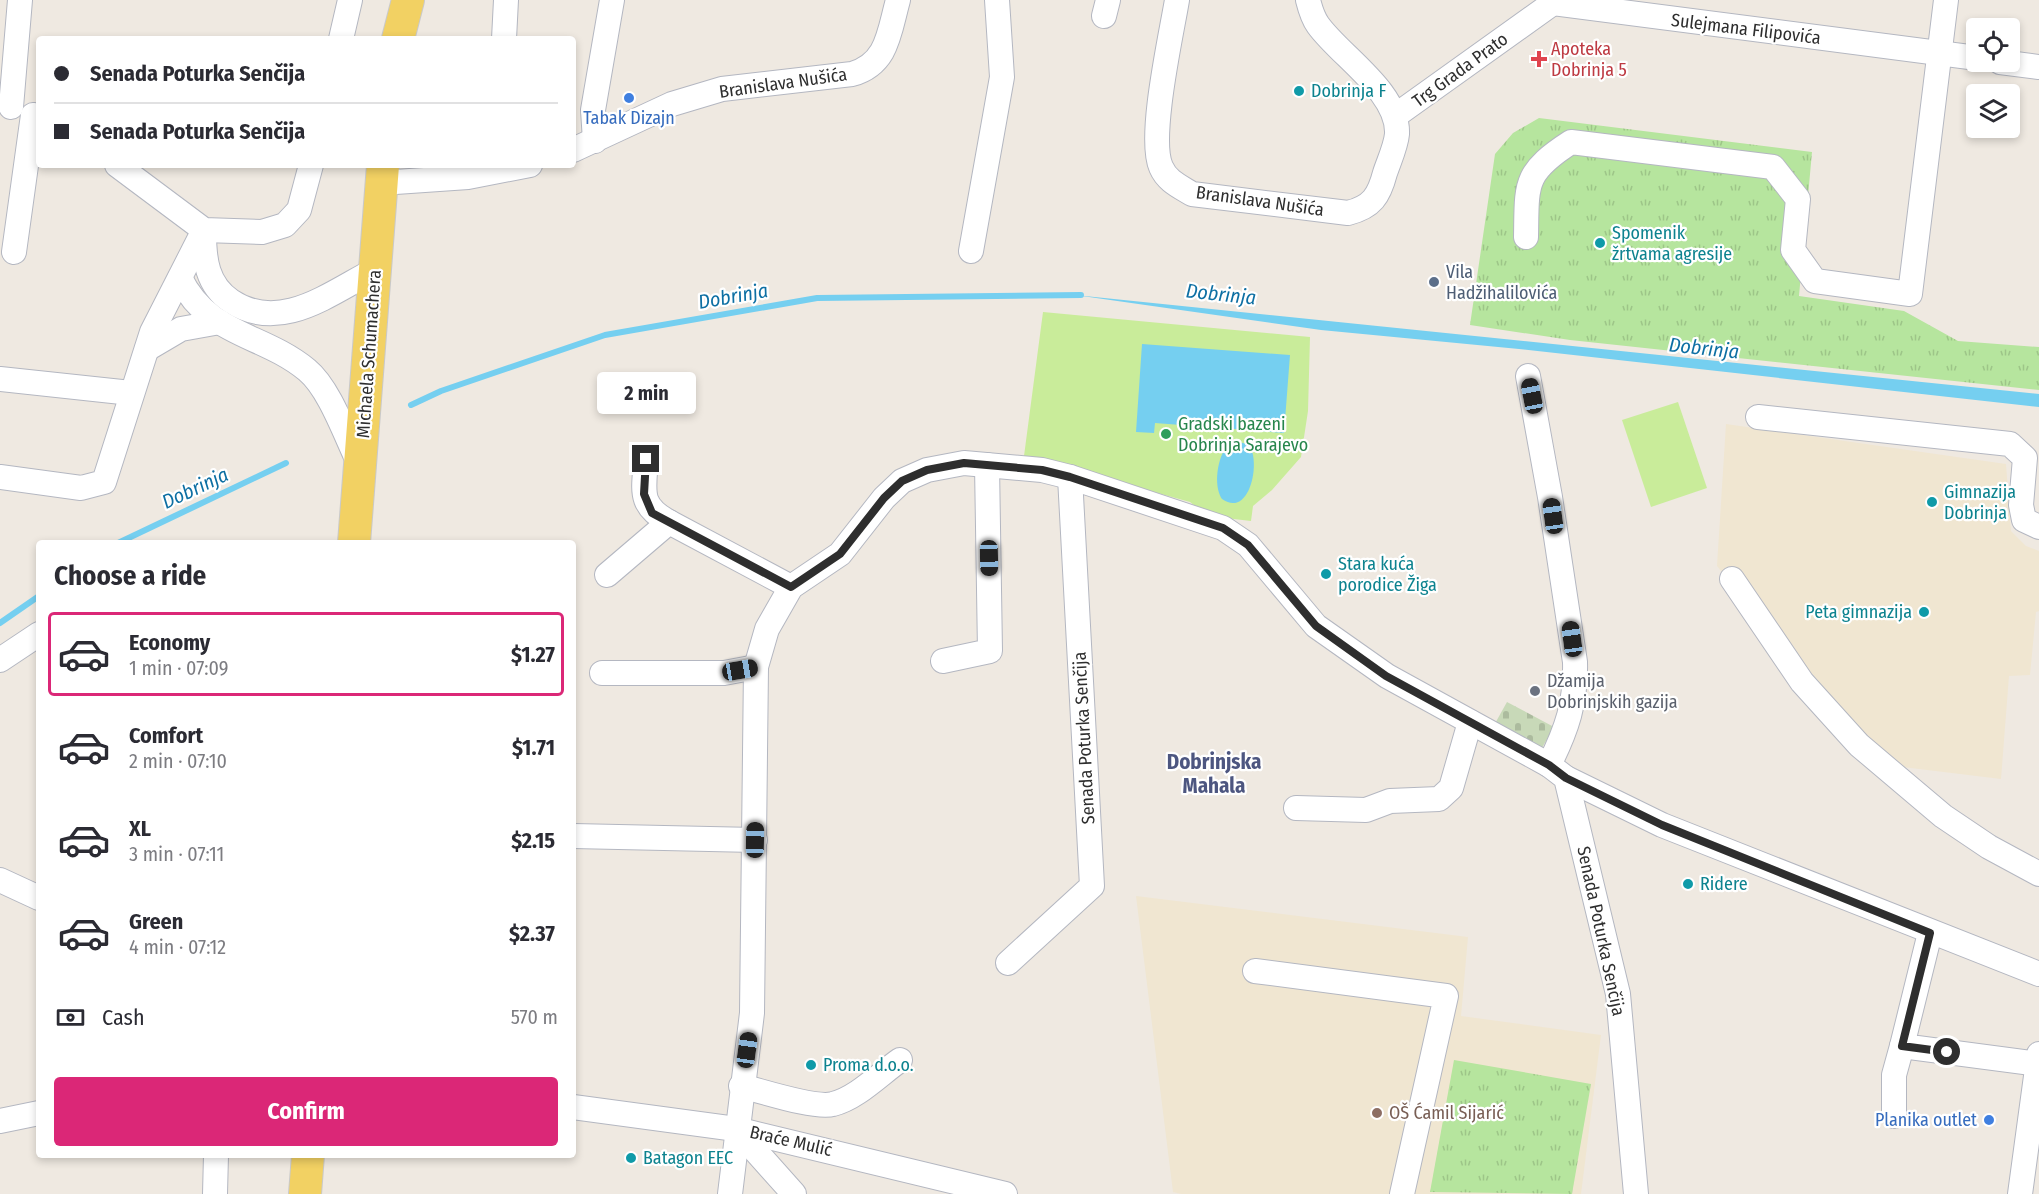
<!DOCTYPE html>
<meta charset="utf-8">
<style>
:root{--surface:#fff;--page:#f7f7f7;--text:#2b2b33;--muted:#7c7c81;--line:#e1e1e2;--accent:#db2777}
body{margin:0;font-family:"Fira Sans Condensed",sans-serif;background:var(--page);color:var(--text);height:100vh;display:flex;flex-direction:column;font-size:22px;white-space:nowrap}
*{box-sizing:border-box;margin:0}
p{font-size:20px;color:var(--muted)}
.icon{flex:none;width:33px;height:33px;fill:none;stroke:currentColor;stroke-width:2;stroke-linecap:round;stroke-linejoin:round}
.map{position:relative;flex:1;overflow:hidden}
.side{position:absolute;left:36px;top:540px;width:540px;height:618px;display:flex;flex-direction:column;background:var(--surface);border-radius:6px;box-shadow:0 3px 9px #0003}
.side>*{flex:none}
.hud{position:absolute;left:36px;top:36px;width:540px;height:132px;border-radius:6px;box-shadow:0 3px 9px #0003;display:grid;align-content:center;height:132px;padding:0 18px;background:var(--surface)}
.tools{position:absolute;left:1966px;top:18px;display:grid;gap:12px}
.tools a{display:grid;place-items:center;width:54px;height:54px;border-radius:6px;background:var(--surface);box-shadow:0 3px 9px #0003;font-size:30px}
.end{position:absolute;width:27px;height:27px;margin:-14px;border:8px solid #2e2e2e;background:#fff;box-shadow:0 0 0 3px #fff}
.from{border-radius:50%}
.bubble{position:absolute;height:42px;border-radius:6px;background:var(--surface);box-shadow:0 3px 9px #0003;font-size:20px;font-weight:700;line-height:42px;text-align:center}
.car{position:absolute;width:18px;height:36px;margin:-18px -9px;border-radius:8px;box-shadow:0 0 4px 2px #0007;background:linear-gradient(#222 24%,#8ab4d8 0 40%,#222 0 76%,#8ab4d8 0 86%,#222 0)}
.hud b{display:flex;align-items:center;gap:21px;height:57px;font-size:22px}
.hud b+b{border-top:2px solid var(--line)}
.hud i{width:15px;height:15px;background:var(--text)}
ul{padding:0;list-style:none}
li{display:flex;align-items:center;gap:18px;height:84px;margin:0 12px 9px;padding:0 6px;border:3px solid transparent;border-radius:6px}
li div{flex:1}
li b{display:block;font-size:22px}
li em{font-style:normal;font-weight:700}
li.selected{border-color:var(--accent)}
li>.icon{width:54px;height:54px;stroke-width:1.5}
h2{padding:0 18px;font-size:27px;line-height:72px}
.pay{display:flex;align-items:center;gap:15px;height:66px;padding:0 18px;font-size:22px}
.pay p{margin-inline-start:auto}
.cta{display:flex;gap:12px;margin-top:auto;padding:12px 18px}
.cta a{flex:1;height:69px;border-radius:6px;background:var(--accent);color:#fff;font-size:24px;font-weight:700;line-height:69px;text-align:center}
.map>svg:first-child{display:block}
.education{fill:#f0e6d1}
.cemetery{fill:url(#cemetery-stones)}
.park{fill:url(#park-tufts)}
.pitch{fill:#c9ec9a}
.water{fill:#75cff0}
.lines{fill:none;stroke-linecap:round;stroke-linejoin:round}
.stream{stroke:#75cff0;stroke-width:6}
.minor-casing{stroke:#b4b7c1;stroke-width:26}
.major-casing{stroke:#c9c9c9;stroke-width:34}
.minor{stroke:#fff;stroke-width:24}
.major{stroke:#f2d163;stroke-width:32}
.route{stroke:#2e2e2e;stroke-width:8}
.health-dot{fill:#e0444e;stroke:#fff;stroke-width:2}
.culture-dot{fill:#0f9aa8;stroke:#fff;stroke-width:2}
.shop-dot{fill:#3f7fe0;stroke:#fff;stroke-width:2}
.service-dot{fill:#5c6f8a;stroke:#fff;stroke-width:2}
.leisure-dot{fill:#2e9e5b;stroke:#fff;stroke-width:2}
.worship-dot{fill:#6b7280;stroke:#fff;stroke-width:2}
.education-dot{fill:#8d6e63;stroke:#fff;stroke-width:2}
.labels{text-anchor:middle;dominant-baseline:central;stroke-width:4.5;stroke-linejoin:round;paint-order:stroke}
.street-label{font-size:18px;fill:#2e2e2e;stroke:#fff}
.health-label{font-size:18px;fill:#be3a42;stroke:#fff;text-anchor:start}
.culture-label{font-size:18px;fill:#0d838f;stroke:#fff;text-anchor:start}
.shop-label{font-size:18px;fill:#366cbe;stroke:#fff}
.service-label{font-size:18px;fill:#4e5e75;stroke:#fff;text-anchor:start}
.leisure-label{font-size:18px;fill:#27864d;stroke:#fff;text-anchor:start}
.worship-label{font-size:18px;fill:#5b616d;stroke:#fff;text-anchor:start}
.education-label{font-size:18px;fill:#785e54;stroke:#fff;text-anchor:start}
.water-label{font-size:20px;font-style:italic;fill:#0d6fa3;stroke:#fff}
.quarter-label{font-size:21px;font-weight:bold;fill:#4d5680;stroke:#fff}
</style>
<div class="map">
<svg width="2039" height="1194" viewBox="0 0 2039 1194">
<defs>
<pattern id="cemetery-stones" width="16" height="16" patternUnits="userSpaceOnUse" patternTransform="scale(1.5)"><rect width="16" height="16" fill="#c8d9b8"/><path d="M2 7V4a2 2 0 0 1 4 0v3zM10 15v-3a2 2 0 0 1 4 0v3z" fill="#acbb9e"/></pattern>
<pattern id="park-tufts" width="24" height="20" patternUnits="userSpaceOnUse" patternTransform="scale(1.5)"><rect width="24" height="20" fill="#b6e59e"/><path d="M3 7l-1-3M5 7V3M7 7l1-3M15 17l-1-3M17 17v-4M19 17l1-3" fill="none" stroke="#9dc588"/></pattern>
</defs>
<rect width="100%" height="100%" fill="#efe9e1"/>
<!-- education -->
<g class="education">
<path d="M 1726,424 L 2006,464 L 2011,531 L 2026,546 L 2039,551 L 2039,611 L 2036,612 L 2030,675 L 2009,676 L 2001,779 L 1878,764 L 1717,566 Z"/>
<path d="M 1136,896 L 1468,937 L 1461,1016 L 1601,1035 L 1581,1194 L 1181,1194 L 1173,1192 Z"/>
</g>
<!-- cemetery -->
<path class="cemetery" d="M 1507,702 L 1554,727 L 1539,753 L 1493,727 Z"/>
<!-- park -->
<g class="park">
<path d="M 1539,118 L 1812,152 L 1799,296 L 1904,311 L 1958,341 L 2039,347 L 2039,390 L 1570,340 L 1470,325 L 1495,154 L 1513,133 Z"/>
<path d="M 1454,1060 L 1591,1084 L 1572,1194 L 1430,1192 Z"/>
</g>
<!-- pitch -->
<g class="pitch">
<path d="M 1043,312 L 1310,337 L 1308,411 L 1301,457 L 1272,490 L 1253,506 L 1251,521 L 1208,516 L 1190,502 L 1024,456 Z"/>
<path d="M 1678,402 L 1707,488 L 1651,507 L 1622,420 Z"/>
</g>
<!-- water -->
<g class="water">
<path d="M 1075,295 L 2039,394 L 2039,407 L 1519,349 L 1321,330 Z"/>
<path d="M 1142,344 L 1290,355 L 1284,433 L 1155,423 L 1154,433 L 1136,432 Z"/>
<path d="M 1233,441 L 1248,444 C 1262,459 1250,519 1222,499 C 1212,485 1218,449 1233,441 Z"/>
</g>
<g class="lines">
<!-- stream -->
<g class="stream">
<path d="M 411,405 L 441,391 L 605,335 L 817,298 L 1081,295"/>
<path d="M 118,543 L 286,463"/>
<path d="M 0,623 L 39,596"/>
</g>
<!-- minor casing -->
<g class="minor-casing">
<g id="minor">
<path d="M 1177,0 C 1171,36 1148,138 1161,167 C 1167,181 1179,186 1192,194 L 1348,213 C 1372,207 1379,196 1385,173 C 1389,161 1396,146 1397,134 C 1399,92 1340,56 1318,25 C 1313,18 1310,8 1308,0"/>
<path d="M 1553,3 L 1977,58"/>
<path d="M 1104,16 L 1108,0"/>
<path d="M 341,39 L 350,0"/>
<path d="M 504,39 L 506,0"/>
<path d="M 2000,62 L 2039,67"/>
<path d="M 11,107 L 20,0"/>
<path d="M 1395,116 L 1553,3"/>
<path d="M 595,141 L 593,110 L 612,0"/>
<path d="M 573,150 L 672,104 L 722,89 L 852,74 C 888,64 889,32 898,0"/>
<path d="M 117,165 L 204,230 L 262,232 L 285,225 L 299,210 L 311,165"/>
<path d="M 381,183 L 468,177 L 530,165"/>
<path d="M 204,232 C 204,260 207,285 231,301 C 280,334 330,293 375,270"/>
<path d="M 1526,237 C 1527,184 1523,173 1571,142 L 1773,167 L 1798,199 L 1793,250 L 1815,281 L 1910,294 L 1946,0"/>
<path d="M 971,251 L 1002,77 L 997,0"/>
<path d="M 14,252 L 33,115"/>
<path d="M 180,278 C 208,336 262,333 307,370 C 330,389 346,437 360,465"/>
<path d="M 147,349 L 181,329 L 220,322"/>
<path d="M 1528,376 L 1550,497 L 1575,662 C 1576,703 1567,729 1549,765"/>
<path d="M 0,379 L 131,393"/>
<path d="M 1758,417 L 2010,444 L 2025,458 L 2021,505 L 2024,520 L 2039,527"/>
<path d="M 646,459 C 644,491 638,505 669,522"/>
<path d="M 0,477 L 81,488 L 104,482 L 152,332 L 204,230"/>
<path d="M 607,575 L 669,522 L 791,587"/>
<path d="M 1732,579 L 1802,682 L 1859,745 L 1943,816 L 1989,847 L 2039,874"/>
<path d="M 0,660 L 39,634"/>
<path d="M 943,661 L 990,651 L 987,465"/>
<path d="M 602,673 L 724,673 L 756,667"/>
<path d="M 1566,778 L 1662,825 L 2039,974"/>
<path d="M 1296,808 L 1366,810 L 1390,801 L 1439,799 L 1451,788 L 1470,722"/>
<path d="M 573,836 L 755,840"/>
<path d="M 0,880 L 39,898"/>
<path d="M 1930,933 L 1902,1046 L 2038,1064"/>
<path d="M 1008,963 L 1092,886 L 1070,477"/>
<path d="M 1255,971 L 1446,996 L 1402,1194"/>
<path d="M 741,1086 C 762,1091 815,1109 833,1104 C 857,1098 880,1074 900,1060"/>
<path d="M 573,1107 L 736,1129 L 1005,1194"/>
<path d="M 1894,1116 L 1894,1075 L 1902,1046"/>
<path d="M 0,1121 L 39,1113"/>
<path d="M 736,1129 L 794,1194"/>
<path d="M 215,1194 L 216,1155"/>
<path d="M 730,1194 L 752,1013 L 756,667 L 767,629 L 791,587 L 840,554 L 884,498 L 902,481 L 927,470 L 964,463 L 1042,470 L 1070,477 L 1223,528 L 1248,545 L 1316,626 L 1387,676 L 1549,765 L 1566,778 L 1618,994 L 1636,1194"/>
<path d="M 2020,1194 L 2039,1054"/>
</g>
</g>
<!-- major casing -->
<g class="major-casing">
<g id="major">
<path d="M 398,39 L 408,0"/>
<path d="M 354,543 L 383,165"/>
<path d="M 305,1194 L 308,1155"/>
</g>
</g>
<!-- minor -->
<use href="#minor" class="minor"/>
<!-- major -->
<use href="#major" class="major"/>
</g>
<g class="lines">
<!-- route -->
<path class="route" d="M 646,459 L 644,494 L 652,513 L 791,587 L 840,554 L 884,498 L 902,481 L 927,470 L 964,463 L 1042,470 L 1070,477 L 1223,528 L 1248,545 L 1316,626 L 1386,676 L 1549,765 L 1566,778 L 1662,825 L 1930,933 L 1902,1046 L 1947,1052"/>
</g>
<!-- markers -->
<path class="health-dot" d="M1536 50h6v6h6v6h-6v6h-6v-6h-6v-6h6z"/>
<g class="culture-dot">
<circle cx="1299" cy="91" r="6"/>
<circle cx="1600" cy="243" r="6"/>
<circle cx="1932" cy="502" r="6"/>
<circle cx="1326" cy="574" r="6"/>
<circle cx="1924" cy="612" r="6"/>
<circle cx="1688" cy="884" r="6"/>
<circle cx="811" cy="1065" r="6"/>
<circle cx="631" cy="1158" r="6"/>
</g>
<g class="shop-dot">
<circle cx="629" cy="98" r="6"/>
<circle cx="1989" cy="1120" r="6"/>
</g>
<circle class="service-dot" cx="1434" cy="282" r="6"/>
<circle class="leisure-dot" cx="1166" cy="434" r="6"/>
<circle class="worship-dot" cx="1535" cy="691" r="6"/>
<circle class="education-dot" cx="1377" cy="1113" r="6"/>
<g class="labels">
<!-- street labels -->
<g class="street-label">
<text transform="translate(1746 29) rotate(7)">Sulejmana Filipovića</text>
<text transform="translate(1460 70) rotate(-36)">Trg Grada Prato</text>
<text transform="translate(783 83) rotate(-8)">Branislava Nušića</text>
<text transform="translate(1260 201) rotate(8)">Branislava Nušića</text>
<text transform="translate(369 354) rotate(-86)">Michaela Schumachera</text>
<text transform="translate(1084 738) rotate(-93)">Senada Poturka Senčija</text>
<text transform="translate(1601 931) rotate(78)">Senada Poturka Senčija</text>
<text transform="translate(791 1141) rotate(13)">Braće Mulić</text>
</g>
<!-- health labels -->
<g class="health-label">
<text x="1551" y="49">Apoteka<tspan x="1551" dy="21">Dobrinja 5</tspan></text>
</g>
<!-- culture labels -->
<g class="culture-label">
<text x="1311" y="91">Dobrinja F</text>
<text x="1612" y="233">Spomenik<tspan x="1612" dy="21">žrtvama agresije</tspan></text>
<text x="1944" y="492">Gimnazija<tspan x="1944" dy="21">Dobrinja</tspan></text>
<text x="1338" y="564">Stara kuća<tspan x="1338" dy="21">porodice Žiga</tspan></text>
<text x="1912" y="612" text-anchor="end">Peta gimnazija</text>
<text x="1700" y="884">Ridere</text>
<text x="823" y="1065">Proma d.o.o.</text>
<text x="643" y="1158">Batagon EEC</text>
</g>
<!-- shop labels -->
<g class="shop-label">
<text x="629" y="118">Tabak Dizajn</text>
<text x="1977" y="1120" text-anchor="end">Planika outlet</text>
</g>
<!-- service labels -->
<g class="service-label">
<text x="1446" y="272">Vila<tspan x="1446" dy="21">Hadžihalilovića</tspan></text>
</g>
<!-- leisure labels -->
<g class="leisure-label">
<text x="1178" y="424">Gradski bazeni<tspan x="1178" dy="21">Dobrinja Sarajevo</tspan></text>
</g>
<!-- worship labels -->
<g class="worship-label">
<text x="1547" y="681">Džamija<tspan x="1547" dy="21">Dobrinjskih gazija</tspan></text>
</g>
<!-- education labels -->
<g class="education-label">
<text x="1389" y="1113">OŠ Ćamil Sijarić</text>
</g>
<!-- water labels -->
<g class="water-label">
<text transform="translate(1221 294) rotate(6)">Dobrinja</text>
<text transform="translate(733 296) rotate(-10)">Dobrinja</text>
<text transform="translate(1704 348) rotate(6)">Dobrinja</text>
<text transform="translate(195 488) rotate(-25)">Dobrinja</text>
</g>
<!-- quarter labels -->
<g class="quarter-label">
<text x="1214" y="762">Dobrinjska<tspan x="1214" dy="24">Mahala</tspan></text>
</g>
</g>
</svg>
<div class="tools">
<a><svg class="icon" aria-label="locate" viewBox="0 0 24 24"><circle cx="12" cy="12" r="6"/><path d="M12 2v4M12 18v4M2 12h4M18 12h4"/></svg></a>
<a><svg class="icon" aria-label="layers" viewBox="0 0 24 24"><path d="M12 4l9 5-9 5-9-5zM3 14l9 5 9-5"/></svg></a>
</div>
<i class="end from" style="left:1947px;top:1052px"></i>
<i class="end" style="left:646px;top:459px"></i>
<div class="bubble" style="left:597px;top:372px;width:99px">2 min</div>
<i class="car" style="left:1532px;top:396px;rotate:349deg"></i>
<i class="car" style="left:1553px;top:516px;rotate:352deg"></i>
<i class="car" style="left:989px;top:558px;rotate:179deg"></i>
<i class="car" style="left:1572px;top:639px;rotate:352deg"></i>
<i class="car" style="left:740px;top:670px;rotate:80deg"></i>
<i class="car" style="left:755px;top:840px;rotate:1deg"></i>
<i class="car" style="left:747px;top:1050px;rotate:8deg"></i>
<div class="hud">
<b><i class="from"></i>Senada Poturka Senčija</b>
<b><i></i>Senada Poturka Senčija</b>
</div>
<section class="side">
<h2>Choose a ride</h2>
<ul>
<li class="selected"><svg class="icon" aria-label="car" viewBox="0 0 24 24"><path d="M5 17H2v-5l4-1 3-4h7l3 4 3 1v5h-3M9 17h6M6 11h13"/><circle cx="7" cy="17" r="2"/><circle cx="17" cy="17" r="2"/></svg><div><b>Economy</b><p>1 min · 07:09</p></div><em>$1.27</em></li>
<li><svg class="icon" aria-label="car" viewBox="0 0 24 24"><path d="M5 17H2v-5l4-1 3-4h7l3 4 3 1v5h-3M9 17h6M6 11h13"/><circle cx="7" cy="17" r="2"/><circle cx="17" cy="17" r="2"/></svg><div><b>Comfort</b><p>2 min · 07:10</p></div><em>$1.71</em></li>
<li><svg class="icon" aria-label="car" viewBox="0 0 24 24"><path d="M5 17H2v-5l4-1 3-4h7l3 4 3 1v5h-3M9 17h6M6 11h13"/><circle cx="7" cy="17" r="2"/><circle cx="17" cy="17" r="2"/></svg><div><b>XL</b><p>3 min · 07:11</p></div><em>$2.15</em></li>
<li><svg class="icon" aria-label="car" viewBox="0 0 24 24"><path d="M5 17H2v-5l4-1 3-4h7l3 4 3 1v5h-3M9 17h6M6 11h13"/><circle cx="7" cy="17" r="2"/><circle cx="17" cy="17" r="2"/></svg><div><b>Green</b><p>4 min · 07:12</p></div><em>$2.37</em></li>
</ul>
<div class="pay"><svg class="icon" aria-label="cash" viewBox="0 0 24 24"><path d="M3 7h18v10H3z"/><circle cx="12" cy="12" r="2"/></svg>Cash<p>570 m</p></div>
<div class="cta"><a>Confirm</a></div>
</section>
</div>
